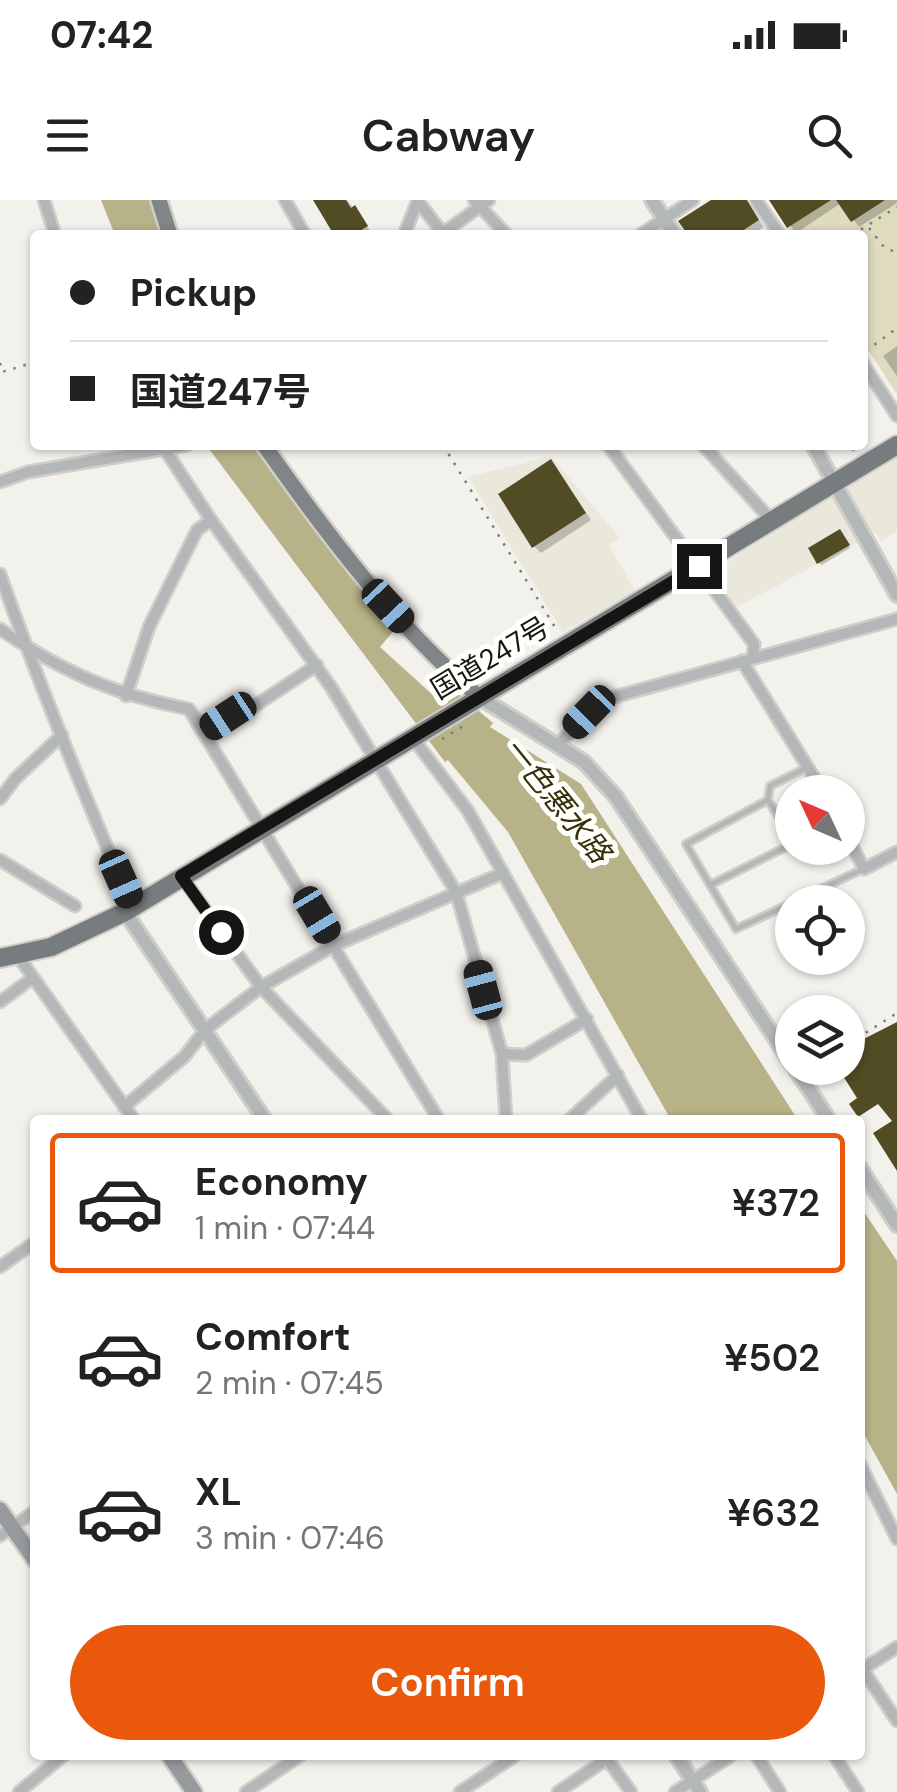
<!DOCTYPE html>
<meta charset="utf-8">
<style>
:root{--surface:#fff;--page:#f6f6f6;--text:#222;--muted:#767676;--line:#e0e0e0;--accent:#ea580c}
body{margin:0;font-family:"DM Sans","Noto Sans JP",sans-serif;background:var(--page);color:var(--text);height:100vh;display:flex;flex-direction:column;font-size:38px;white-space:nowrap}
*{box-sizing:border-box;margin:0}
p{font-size:32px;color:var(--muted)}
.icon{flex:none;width:55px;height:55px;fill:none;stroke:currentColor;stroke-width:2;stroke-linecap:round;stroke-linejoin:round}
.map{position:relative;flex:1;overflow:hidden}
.drawer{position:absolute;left:30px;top:915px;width:835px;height:645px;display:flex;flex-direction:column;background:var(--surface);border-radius:10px;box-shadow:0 2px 8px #0004}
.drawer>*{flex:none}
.guide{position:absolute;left:30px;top:30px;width:838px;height:220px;border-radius:10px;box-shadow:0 2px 8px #0004;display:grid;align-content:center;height:220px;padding:0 40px;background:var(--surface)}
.needle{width:65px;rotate:314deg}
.tools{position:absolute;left:775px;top:575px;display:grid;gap:20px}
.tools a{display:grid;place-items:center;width:90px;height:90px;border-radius:50%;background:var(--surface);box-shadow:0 2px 8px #0004;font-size:50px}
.end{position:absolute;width:45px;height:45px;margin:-22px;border:12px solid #151513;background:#fff;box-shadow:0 0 0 5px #fff}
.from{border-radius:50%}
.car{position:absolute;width:30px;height:60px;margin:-30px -15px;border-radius:12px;box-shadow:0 0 8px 2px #0007;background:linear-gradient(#222 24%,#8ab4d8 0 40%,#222 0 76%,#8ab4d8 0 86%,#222 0)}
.guide b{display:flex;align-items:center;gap:35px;height:95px;font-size:38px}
.guide b+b{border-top:2px solid var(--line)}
.guide i{width:25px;height:25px;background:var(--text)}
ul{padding:18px 0 0;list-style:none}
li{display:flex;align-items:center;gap:30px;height:140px;margin:0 20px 15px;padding:0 20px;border:5px solid transparent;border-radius:10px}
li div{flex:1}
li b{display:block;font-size:38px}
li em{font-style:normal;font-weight:600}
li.selected{border-color:var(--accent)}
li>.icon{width:90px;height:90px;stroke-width:1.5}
.button{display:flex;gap:20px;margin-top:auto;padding:20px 40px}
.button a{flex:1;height:115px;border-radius:60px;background:var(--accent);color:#fff;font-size:40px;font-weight:600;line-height:115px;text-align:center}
.status{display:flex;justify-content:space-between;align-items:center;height:70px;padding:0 50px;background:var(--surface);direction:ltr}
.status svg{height:28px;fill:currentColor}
header{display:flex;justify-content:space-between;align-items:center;height:130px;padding:0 40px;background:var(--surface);font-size:45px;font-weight:600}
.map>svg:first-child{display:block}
.built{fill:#eae8db}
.green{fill:#dedbbf}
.water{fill:#b7b287}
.shadow{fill:#0003}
.building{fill:#514c24}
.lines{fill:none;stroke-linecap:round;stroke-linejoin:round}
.service-casing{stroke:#cfcec9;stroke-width:10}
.minor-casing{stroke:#cfcec9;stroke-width:15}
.tertiary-casing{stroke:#cfcec9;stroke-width:18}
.secondary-casing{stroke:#cfcec9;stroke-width:20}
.primary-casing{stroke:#cfcec9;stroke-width:20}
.trunk-casing{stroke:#cfcec9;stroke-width:22}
.path{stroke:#7c7c78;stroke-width:2.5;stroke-dasharray:2.5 8;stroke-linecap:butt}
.service{stroke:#b4b7b8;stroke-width:5}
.minor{stroke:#b4b7b8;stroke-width:10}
.tertiary{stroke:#b4b7b8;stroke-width:12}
.secondary{stroke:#969a9c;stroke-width:15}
.primary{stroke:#808587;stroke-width:15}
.trunk{stroke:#777c7e;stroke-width:18}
.route{stroke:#151513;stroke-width:12}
.labels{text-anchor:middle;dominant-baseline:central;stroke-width:10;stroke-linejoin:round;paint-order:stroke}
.street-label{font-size:28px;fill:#151513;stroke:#fffffb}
.water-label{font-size:30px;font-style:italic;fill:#36310d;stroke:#fffffb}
</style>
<div class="status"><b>07:42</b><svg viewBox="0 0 49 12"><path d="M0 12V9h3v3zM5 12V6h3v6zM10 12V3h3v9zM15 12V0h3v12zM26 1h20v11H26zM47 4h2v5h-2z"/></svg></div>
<header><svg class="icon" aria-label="menu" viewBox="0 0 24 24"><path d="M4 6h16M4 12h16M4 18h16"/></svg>Cabway<svg class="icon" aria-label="search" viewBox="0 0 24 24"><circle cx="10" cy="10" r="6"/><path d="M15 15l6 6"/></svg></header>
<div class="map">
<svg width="897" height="1592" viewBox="0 0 897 1592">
<rect width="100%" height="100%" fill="#f2f1ec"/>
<!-- built -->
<g class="built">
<path d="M 551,256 L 620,338 L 609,345 L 635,391 L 563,432 L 468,277 Z"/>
<path d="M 897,256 L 897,331 L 881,341 L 876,333 L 735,408 L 708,374 Z"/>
</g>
<!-- green -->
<path class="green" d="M 769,0 L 897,0 L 897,194 L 863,142 L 862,35 L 792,35 Z"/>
<!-- water -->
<g class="water">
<path d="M 101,0 L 149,0 L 160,35 L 115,35 Z"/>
<path d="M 206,245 L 251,245 L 395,429 L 380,447 L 435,497 L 448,485 L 493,523 L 490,527 L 581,584 L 798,920 L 671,920 L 508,632 L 448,560 L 445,562 Z"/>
<path d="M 860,1006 L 897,1061 L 897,1294 L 860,1227 Z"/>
</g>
<!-- shadow -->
<g class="shadow">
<path d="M 316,0 L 347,0 L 372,33 L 337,35 Z"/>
<path d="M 716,0 L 746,0 L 764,27 L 752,35 L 691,35 Z"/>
<path d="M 772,0 L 897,0 L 897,3 L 859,27 L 841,3 L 796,33 Z"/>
<path d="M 897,146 L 897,176 L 883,156 Z"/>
<path d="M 862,237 L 866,243 L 853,252 L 847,245 L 862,245 Z"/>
<path d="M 551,262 L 591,320 L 541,353 L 534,346 Z"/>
<path d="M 842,335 L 850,348 L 822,365 L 819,363 Z"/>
</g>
<!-- building -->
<g class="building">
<path d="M 313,0 L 346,0 L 351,8 L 355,5 L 368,26 L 353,35 L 334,35 Z"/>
<path d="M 711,0 L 747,0 L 759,20 L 736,35 L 688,35 L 678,21 Z"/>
<path d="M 769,0 L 831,0 L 787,28 Z"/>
<path d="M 836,0 L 885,0 L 851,22 Z"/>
<path d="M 551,259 L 586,313 L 532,348 L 498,294 Z"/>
<path d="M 840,329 L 850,345 L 817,364 L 808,348 Z"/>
<path d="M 897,822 L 897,971 L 873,933 L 892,921 L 878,904 L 858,917 L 849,904 L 857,898 L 838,868 L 848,868 L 848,847 Z"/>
</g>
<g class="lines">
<!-- service casing -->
<g class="service-casing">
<g id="service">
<path d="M 768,600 L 792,638"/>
<path d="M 710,685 L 792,644"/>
<path d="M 793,702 L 861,670"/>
<path d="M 792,703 L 736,729 L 686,644 L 768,600 L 770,586 L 808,567"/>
</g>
</g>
<!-- minor casing -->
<g class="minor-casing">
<g id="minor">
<path d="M 44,0 L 55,35"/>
<path d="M 285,0 L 305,35"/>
<path d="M 417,0 L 444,35"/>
<path d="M 474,0 L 507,35"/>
<path d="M 756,0 L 780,35"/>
<path d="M 443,33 L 489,0"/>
<path d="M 404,35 L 418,0"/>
<path d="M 640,35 L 693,0"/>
<path d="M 862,162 L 897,216"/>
<path d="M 162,245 L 211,320 L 331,487 L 456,692 L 502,854 L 506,920"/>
<path d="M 608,245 L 754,444 L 753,458"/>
<path d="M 703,245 L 772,321"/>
<path d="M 0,282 L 28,272 L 187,245"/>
<path d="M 0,374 C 39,484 83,592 129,699 L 125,712"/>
<path d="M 0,429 C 64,473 113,494 189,509 L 439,920"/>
<path d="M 742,461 L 823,592"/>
<path d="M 126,496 L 149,427 L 197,330 L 211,320"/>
<path d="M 204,532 L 228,516 L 247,511 L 317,465"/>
<path d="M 412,537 L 468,611 L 642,920"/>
<path d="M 557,546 L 589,512 L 614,497 L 897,419"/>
<path d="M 0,599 L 15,579 L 62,535"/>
<path d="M 848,638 L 864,669 L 897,652"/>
<path d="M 0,660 L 75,706"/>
<path d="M 182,677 L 261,787 L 388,920"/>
<path d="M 18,756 L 134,920"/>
<path d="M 0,802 L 31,779"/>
<path d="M 502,854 L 526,855 L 587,819"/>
<path d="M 124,907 L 184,857 L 206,829 L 261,787 L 335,745 L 503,673"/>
<path d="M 569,920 L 618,875"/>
<path d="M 0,1067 L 35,1042"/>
<path d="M 860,1264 L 897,1339"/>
<path d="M 0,1336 L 35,1311"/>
<path d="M 860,1465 L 897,1521"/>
<path d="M 860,1471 L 897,1447"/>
<path d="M 756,1555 L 780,1592"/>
<path d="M 834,1555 L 858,1592"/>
<path d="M 605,1556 L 631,1592"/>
<path d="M 19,1592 L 64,1555"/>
<path d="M 246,1592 L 301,1555"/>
<path d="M 460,1592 L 516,1555"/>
<path d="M 558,1592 L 607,1559"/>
<path d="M 675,1592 L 732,1555"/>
</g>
</g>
<!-- tertiary casing -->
<g class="tertiary-casing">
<g id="tertiary">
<path d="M 652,0 L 675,35"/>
<path d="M 813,245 L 897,395"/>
<path d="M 479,497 L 584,562 L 616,597 L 792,864"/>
<path d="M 125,712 L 265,920"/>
<path d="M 795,868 L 829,920"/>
<path d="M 860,968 L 897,1025"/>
<path d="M 676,1555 L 700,1592"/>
</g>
</g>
<!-- secondary casing -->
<g class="secondary-casing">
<g id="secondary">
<path d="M 0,1310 L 35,1360"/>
<path d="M 169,1555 L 194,1592"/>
</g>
</g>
<!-- primary casing -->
<g class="primary-casing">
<g id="primary">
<path d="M 159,0 L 170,35"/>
<path d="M 264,245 C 328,336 394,424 479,497"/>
</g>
</g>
<!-- trunk casing -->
<g class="trunk-casing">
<path id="trunk" d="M 0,758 L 51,747 L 125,712 L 897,245"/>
</g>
<!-- path -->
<g class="path">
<path d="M 869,28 L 884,47 L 897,53"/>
<path d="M 852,35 L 897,7"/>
<path d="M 866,151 L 897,128"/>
<path d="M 0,163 L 2,172 L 35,162"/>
<path d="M 443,245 L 558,432"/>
<path d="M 442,539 L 465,525"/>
<path d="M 848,844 L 897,813"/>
</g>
<!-- service -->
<use href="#service" class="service"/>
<!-- minor -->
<use href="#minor" class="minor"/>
<!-- tertiary -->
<use href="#tertiary" class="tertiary"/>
<!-- secondary -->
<use href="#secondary" class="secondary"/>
<!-- primary -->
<use href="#primary" class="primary"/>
<!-- trunk -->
<use href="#trunk" class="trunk"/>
</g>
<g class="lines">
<!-- route -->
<path class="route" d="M 221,732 L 181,676 L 699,366"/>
</g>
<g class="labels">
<!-- street labels -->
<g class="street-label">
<text transform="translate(490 458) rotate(-31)">国道247号</text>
</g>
<!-- water labels -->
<g class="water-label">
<text transform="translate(557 600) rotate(51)">一色悪水路</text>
</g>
</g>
</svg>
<div class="tools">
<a><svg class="needle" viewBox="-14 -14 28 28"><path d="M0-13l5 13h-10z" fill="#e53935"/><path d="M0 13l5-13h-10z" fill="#767676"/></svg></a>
<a><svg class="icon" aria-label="locate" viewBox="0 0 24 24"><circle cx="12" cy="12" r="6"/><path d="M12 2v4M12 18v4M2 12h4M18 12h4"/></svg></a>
<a><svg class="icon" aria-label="layers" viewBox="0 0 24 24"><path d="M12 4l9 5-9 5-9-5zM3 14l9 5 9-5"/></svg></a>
</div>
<i class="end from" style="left:221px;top:732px"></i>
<i class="end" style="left:699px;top:366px"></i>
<i class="car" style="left:388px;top:406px;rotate:137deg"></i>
<i class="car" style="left:589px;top:512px;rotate:224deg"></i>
<i class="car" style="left:228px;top:516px;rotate:237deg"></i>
<i class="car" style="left:121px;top:679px;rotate:156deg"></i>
<i class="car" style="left:317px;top:715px;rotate:149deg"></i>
<i class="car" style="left:483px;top:790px;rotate:345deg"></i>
<div class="guide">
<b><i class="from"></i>Pickup</b>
<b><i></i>国道247号</b>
</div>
<section class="drawer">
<ul>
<li class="selected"><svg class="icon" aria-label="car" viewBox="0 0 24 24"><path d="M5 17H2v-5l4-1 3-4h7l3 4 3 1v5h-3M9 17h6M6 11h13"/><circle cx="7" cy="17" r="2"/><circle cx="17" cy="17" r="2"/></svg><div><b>Economy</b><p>1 min · 07:44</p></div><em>¥372</em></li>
<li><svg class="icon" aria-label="car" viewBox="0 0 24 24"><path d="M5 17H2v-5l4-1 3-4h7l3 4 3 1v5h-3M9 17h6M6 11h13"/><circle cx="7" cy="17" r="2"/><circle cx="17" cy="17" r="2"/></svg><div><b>Comfort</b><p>2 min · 07:45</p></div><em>¥502</em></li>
<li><svg class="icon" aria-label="car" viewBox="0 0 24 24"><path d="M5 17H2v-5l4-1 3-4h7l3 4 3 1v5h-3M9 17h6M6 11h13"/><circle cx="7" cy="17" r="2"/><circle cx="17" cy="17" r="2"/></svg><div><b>XL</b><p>3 min · 07:46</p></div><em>¥632</em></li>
</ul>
<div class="button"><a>Confirm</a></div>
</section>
</div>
